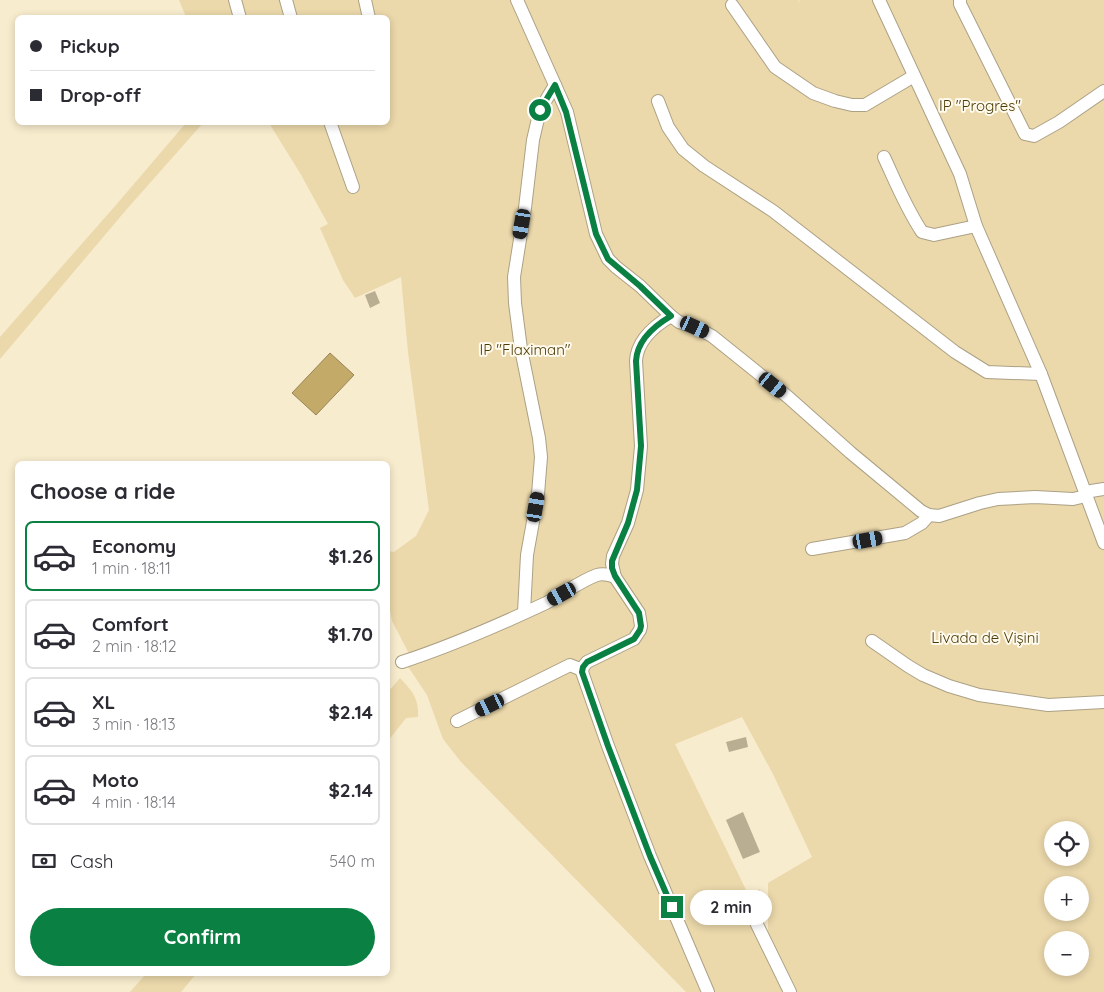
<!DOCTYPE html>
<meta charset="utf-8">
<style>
:root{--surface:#fff;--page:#f2f2f3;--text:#2b2b33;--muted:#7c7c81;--line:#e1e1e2;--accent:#0b8043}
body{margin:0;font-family:Quicksand,sans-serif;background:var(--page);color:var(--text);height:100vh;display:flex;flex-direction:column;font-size:19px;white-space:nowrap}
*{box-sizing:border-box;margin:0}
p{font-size:16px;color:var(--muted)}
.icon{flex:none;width:28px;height:28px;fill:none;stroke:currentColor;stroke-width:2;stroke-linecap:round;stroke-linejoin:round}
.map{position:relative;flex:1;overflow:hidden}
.details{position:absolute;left:15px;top:461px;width:375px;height:515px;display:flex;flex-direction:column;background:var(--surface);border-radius:8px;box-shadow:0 2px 8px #0003}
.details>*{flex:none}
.hud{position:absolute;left:15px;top:15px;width:375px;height:110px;border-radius:8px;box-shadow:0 2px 8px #0003;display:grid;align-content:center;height:110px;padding:0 15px;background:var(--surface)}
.controls{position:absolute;left:1044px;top:821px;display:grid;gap:10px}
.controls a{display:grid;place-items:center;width:45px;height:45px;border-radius:50%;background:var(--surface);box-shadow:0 2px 8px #0003;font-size:25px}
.end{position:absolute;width:22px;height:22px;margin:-11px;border:6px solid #0b8043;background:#fff;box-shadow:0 0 0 2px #fff}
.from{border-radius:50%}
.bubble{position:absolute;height:35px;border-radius:18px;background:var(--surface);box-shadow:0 2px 8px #0003;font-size:16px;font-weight:800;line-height:35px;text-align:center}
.car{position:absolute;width:15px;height:30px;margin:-15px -8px;border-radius:6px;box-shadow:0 0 4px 1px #0007;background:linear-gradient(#222 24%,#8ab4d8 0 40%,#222 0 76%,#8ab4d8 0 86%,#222 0)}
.hud b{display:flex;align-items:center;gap:18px;height:48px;font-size:19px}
.hud b+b{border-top:1px solid var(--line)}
.hud i{width:12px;height:12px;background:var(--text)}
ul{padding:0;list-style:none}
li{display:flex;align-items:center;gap:15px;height:70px;margin:0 10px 8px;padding:0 5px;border:2px solid var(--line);border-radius:8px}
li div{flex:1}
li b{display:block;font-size:19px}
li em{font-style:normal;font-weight:800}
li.current{border-color:var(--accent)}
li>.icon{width:45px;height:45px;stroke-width:1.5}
h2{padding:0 15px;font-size:22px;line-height:60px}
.pay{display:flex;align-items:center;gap:12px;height:55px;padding:0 15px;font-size:19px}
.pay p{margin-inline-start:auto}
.button{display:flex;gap:10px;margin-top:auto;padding:10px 15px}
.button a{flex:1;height:58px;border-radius:30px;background:var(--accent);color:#fff;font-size:20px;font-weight:800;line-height:58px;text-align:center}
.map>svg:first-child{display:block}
.green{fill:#ebd8ab;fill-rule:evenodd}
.water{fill:#c3aa69;stroke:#988555}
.building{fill:#baae92}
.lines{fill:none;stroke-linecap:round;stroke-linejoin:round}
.minor-casing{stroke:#aca185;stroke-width:14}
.minor{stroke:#fff;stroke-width:12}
.route{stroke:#0b8043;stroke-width:6}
.labels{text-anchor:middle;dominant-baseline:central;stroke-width:4;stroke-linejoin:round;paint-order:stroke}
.park-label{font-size:15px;fill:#4d3b05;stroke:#fefaee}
</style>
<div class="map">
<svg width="1104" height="992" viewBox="0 0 1104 992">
<rect width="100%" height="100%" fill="#f8ecce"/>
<!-- green -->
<g class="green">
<path d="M 179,0 L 798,0 L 800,3 L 799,0 L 1104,0 L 1104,992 L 796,992 L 768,934 L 768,883 L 812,857 L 773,774 L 742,717 L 675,744 L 748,894 L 760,889 L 762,901 L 762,928 L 784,992 L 686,992 L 461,762 L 443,739 L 427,695 L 407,665 L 415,665 L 392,621 L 388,600 L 388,551 L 394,552 L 416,536 L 429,510 L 408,352 L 401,277 L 355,298 L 343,280 L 320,228 L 328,224 L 300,173 L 269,123 L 388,122 L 388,18 L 186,17 ZM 1052,830 L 1080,830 L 1080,858 L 1052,858 ZM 1052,885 L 1080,885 L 1080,912 L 1052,912 ZM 1052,940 L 1080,940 L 1080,968 L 1052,968 Z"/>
<path d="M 186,123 L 203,123 L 126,210 L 0,359 L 0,337 L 116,205 Z"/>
<path d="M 400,678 C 412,691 419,698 418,717 L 406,718 L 388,741 L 388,692 Z"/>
<path d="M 146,974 L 196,974 L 181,992 L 130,992 Z"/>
</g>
<!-- water -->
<path class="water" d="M 330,353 L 354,375 L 316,415 L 292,393 Z"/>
<!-- building -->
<g class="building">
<path d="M 375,291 L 380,303 L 370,308 L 365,295 Z"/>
<path d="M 746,737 L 748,747 L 729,752 L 726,742 Z"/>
<path d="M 743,812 L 760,852 L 743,859 L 726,820 Z"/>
</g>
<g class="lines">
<!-- minor casing -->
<g class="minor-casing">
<g id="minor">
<path d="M 235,0 L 240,18"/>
<path d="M 286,0 L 291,18"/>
<path d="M 365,0 L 369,18"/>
<path d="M 517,0 L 555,85 L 540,110 L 533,140 L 525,208 L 514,277 L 515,303 L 521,349 L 539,438 L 541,457 L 538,494 L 527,555 L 524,612"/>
<path d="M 879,0 L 960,174 L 976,226 L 1041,374 L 1104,543"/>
<path d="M 960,0 L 960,4 L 1025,134 L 1034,136 L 1059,122 L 1104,91"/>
<path d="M 732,5 L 775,67 L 813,93 L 835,101 L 852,105 L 865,105 L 914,76"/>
<path d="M 555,85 L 567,112 L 596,234 L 608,259 L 616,267 L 640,286 L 671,316 L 679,322 L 695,327 L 712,336 L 788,397 L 851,453 L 921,511 L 929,515 L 939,516 L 980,503 L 998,499 L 1035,497 L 1073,499 L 1086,496"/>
<path d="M 658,101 L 668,127 L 683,149 L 704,166 L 773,211 L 955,352 L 987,372 L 1041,374"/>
<path d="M 330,122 L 353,187"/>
<path d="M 884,157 C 896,183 906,208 922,232 L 934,235 L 976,226"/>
<path d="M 671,316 C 654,326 637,341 636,361 L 641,446 L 637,490 L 628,523 L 613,556 L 612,564 L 615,577 L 639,613 L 641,626 L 640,630 L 634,639 L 587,662 L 583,667 L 582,672 L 608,746 L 650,856 L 708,992"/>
<path d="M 1085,492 L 1104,489"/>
<path d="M 812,549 L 905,533 L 922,523 L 929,515"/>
<path d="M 872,641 L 908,666 L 923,675 L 949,686 L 979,695 L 1048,705 L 1104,702"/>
<path d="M 402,662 C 451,646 499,625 546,603 C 562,595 580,581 597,575 C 603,573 609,575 615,577"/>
<path d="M 457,721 L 570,665 L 582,670"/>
<path d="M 750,910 L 790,992"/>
</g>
</g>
<!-- minor -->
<use href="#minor" class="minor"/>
</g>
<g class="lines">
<!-- route -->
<path class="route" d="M 540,110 L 555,85 L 566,112 L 596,234 L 608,259 L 640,286 L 671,316 C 654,326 637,341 636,361 L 641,446 L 637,490 L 628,523 L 612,561 L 612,568 L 615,576 L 639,613 L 641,626 L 640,630 L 634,639 L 587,662 L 583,667 L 582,672 L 608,746 L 650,856 L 672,907"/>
</g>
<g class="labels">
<!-- park labels -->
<g class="park-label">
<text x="980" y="105">IP "Progres"</text>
<text x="525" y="349">IP "Flaximan"</text>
<text x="985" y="637">Livada de Vișini</text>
</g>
</g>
</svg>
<div class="controls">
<a><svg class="icon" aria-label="locate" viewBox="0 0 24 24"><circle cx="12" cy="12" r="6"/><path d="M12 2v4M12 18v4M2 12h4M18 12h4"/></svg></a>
<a>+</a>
<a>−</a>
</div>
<i class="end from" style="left:540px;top:110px"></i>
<i class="end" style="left:672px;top:907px"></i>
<div class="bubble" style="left:690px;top:890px;width:82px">2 min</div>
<i class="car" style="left:522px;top:224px;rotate:190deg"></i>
<i class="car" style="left:695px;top:327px;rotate:115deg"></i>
<i class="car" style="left:773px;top:385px;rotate:129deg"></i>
<i class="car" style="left:536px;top:507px;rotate:10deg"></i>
<i class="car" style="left:868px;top:540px;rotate:80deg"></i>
<i class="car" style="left:562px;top:594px;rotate:241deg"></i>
<i class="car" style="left:490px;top:705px;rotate:244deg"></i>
<div class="hud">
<b><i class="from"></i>Pickup</b>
<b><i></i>Drop-off</b>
</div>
<section class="details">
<h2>Choose a ride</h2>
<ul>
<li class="current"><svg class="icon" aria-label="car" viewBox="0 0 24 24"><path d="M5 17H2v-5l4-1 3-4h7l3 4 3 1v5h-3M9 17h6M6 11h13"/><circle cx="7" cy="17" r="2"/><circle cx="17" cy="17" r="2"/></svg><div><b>Economy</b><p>1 min · 18:11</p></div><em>$1.26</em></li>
<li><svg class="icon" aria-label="car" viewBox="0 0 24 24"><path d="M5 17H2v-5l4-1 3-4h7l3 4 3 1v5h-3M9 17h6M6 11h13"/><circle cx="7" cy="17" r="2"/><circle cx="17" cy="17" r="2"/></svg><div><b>Comfort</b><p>2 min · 18:12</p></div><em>$1.70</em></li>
<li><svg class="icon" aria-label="car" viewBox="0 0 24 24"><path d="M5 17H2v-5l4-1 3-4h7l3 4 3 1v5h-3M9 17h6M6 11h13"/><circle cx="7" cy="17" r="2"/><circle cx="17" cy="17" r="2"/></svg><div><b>XL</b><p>3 min · 18:13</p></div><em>$2.14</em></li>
<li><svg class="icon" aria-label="car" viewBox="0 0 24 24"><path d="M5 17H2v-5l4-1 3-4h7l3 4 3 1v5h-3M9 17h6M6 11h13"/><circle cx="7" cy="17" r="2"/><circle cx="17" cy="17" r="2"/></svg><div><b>Moto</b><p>4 min · 18:14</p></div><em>$2.14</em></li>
</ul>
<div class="pay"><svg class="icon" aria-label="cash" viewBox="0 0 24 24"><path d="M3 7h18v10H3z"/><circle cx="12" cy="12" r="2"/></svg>Cash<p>540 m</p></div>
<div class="button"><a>Confirm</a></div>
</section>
</div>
